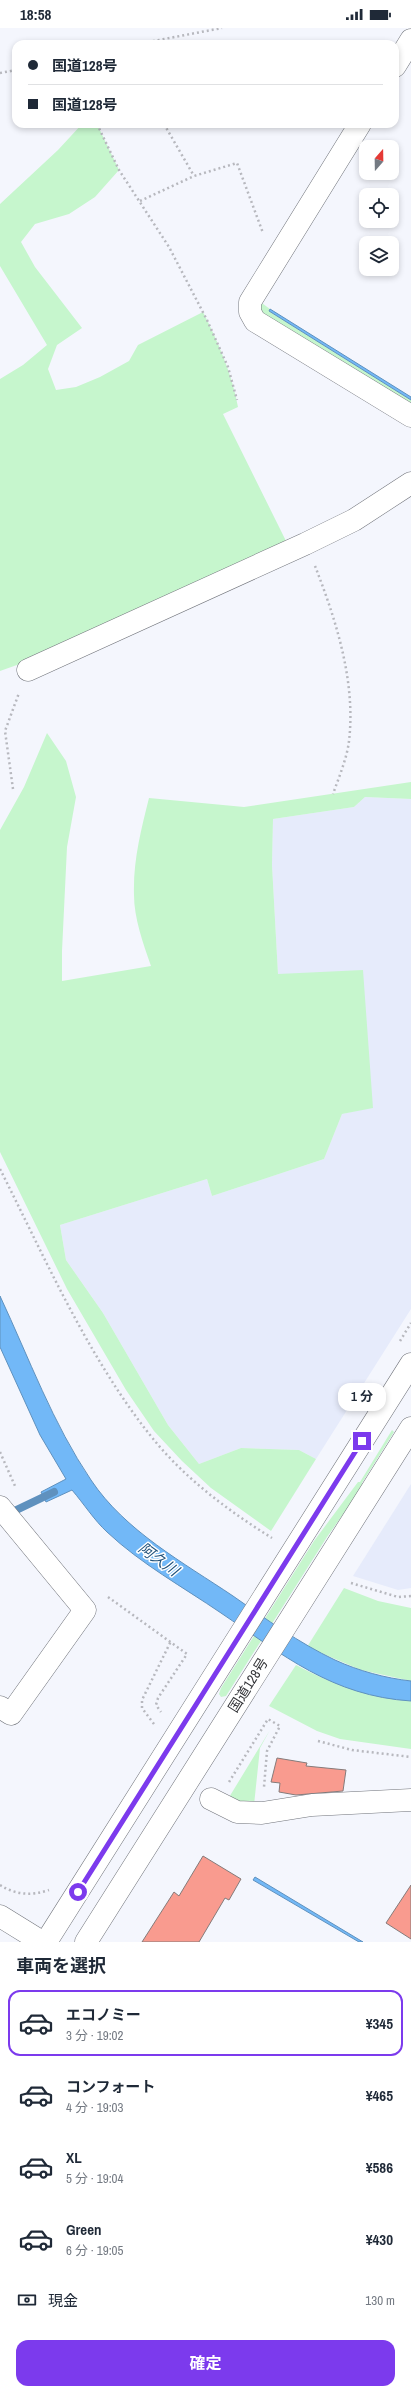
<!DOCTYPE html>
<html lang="ja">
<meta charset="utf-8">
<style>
:root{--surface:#fff;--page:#f6f6f7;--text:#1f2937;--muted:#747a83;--line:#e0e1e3;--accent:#7c3aed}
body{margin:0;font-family:"Archivo Narrow","Noto Sans JP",sans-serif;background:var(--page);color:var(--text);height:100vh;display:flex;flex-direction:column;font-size:15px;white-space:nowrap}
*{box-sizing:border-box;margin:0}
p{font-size:13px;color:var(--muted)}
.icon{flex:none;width:22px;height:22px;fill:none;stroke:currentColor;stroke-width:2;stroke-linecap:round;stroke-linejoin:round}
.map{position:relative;height:1914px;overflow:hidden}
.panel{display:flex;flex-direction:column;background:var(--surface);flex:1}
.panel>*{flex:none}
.guide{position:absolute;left:12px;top:12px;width:387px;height:88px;border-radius:12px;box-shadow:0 2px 6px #0003;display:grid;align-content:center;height:88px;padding:0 16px;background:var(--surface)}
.needle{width:26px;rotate:20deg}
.buttons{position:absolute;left:359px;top:112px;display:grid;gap:8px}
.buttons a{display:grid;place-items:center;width:40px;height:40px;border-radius:8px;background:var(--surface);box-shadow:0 2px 6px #0003;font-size:20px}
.end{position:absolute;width:18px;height:18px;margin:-9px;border:5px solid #7c3aed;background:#fff;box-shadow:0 0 0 2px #fff}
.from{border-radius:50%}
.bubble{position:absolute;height:28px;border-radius:12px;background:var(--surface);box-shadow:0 2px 6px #0003;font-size:13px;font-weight:700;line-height:28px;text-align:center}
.guide b{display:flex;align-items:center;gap:14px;height:38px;font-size:15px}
.guide b+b{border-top:1px solid var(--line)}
.guide i{width:10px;height:10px;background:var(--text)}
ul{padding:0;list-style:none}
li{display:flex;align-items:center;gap:12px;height:66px;margin:0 8px 6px;padding:0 8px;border:2px solid transparent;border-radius:12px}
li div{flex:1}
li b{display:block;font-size:15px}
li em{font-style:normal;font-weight:700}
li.active{border-color:var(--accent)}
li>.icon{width:36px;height:36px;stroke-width:1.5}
h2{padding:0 16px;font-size:18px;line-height:48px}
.pay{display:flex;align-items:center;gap:10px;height:44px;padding:0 16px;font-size:15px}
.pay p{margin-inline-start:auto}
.primary-button{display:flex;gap:8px;margin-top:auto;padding:8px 16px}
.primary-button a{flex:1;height:46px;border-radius:12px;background:var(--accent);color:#fff;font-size:16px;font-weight:700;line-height:46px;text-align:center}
.status{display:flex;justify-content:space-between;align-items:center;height:28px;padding:0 20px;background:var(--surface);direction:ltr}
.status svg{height:11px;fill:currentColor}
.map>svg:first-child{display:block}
.built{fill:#e6ebfb}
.green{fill:#c6f6cd}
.water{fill:#72b8f7;stroke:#5f91be}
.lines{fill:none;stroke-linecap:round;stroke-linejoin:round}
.stream{stroke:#5f91be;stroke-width:8}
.building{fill:#f99b8f;stroke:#857b7a}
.minor-casing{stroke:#71747b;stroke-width:23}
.highway-casing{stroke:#71747b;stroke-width:23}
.path{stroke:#b7b8be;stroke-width:2.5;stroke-dasharray:2 3;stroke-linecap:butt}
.minor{stroke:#fff;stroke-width:22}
.highway{stroke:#fff;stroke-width:22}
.route{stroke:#7c3aed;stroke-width:5}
.labels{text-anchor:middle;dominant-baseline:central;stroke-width:3;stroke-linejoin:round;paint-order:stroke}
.street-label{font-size:14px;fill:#343539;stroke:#fff}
.water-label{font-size:15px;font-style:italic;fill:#21527b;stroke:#fff}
</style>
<div class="status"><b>18:58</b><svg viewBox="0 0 49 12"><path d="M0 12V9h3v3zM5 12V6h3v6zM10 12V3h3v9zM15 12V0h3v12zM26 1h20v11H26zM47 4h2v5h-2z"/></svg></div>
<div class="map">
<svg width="411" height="1914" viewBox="0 0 411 1914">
<rect width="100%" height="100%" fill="#f4f6fd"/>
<!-- built -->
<g class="built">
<path d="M 365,769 L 411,771 L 411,1281 L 316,1431 L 299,1422 L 241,1420 L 199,1436 L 168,1397 L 103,1285 L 66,1232 L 60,1197 L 207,1151 L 212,1168 L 324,1131 L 342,1086 L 373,1079 L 278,946 L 272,837 L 273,791 L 354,779 Z"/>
<path d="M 411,1456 L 411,1560 L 398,1562 L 353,1548 Z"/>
</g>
<!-- green -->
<g class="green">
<path d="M 82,96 L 97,96 L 119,142 L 95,169 L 69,186 L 35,196 L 21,214 L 35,239 L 82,300 L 57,317 L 48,341 L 56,362 L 76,359 L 100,349 L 129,333 L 138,317 L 203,284 C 218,314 232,346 238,379 L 223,386 L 287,515 L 31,632 L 0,643 L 0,351 L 23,337 L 47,317 L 0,238 L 0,176 L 58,122 Z"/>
<path d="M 259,273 L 270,281 L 269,283 L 411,372 L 411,379 L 261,286 Z"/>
<path d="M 47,705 L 66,733 L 76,769 L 67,819 L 62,923 L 62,953 L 151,938 C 143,915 134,890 134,867 C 133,833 141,802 149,770 L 244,779 L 411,754 L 411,771 L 365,769 L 354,779 L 273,791 L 272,837 L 278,946 L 363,942 L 373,1080 L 342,1086 L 324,1131 L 212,1168 L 207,1151 L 60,1197 L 66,1232 L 103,1285 L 168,1397 L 199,1436 L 241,1420 L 299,1422 L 316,1431 L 271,1503 L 211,1460 L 182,1433 L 154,1403 L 126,1362 L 67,1261 L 0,1124 L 0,802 L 24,759 Z"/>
<path d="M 392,1402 L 394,1404 L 362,1455 L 363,1458 L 327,1509 L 226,1668 L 221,1669 L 219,1666 L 221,1660 L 314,1513 L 358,1454 L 360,1454 Z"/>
<path d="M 344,1560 L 378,1573 L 411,1580 L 411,1653 L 361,1642 L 307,1619 Z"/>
<path d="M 296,1637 C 332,1656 370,1670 411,1673 L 411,1721 L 340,1711 L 317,1703 L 269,1678 Z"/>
<path d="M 270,1702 L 260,1720 L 254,1777 L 228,1771 Z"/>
</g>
<!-- water -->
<g class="water">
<path d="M 270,281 L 411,369 L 411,372 L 269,283 Z"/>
<path d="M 0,1268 C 29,1330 53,1396 91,1452 C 125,1503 184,1535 233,1568 C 266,1591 299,1615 335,1632 C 359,1643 385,1650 411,1653 L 411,1673 C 332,1668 283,1627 221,1585 C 183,1559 141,1536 107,1504 C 94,1492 84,1476 72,1462 L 46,1474 L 41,1464 L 66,1451 L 40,1407 L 0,1319 Z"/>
<path d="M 255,1849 L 363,1914 L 359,1914 L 253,1852 Z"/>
</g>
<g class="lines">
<!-- stream -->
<path class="stream" d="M 8,1486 L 54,1464"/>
</g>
<!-- building -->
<g class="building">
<path d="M 277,1730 L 307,1735 L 306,1738 L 346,1742 L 343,1763 L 296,1767 L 279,1764 L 280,1755 L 271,1754 Z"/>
<path d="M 203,1828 L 241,1851 L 229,1872 L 225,1870 L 199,1914 L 142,1914 L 174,1864 L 179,1868 Z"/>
<path d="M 411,1857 L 411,1911 L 386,1895 Z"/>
</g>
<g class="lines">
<!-- minor casing -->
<g class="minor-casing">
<g id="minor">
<path d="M 395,38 L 411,12"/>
<path d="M 360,96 L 250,274 L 250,284 L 255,293 L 411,388"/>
<path d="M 28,642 L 305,516 L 354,492 L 411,455"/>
<path d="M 0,1479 L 85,1582 L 11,1686 L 0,1679"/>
<path d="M 211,1771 L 237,1784 L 262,1785 L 312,1777 L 411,1772"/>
<path d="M 0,1888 L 42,1914"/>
</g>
</g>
<!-- highway casing -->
<g class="highway-casing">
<g id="highway">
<path d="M 46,1914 L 411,1336"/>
<path d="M 86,1914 L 411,1400"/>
</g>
</g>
<!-- path -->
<g class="path">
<path d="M 138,16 L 222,0"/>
<path d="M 0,45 L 16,42"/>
<path d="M 97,96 L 119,142 L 169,219 L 207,292 L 228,339 L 237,372"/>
<path d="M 164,96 L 194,148"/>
<path d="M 140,173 L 194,148 L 237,135 L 263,205"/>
<path d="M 315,538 C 336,592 356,654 349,713 C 347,730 339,749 333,766"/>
<path d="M 13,761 L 5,703 L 19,665"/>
<path d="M 0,1141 C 45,1230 88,1329 150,1407 C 183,1449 227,1482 272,1510"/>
<path d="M 400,1313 L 411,1295"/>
<path d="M 0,1424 L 15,1458"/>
<path d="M 351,1555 L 398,1569 L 411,1568"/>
<path d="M 108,1569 L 187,1626 L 158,1670 L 156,1677 L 161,1684"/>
<path d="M 154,1696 L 142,1680 L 142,1672 L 171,1613"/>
<path d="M 318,1713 L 352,1722 L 411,1729"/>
<path d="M 229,1754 L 268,1691 L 280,1698 L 267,1723 L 264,1759"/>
<path d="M 0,1857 C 16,1867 31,1868 49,1862"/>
</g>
<!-- minor -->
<use href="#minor" class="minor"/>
<!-- highway -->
<use href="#highway" class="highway"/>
</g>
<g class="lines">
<!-- route -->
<path class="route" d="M 78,1864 L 362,1413"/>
</g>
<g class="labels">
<!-- street labels -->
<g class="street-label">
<text transform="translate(248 1657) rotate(-58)">国道128号</text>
</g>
<!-- water labels -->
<g class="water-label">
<text transform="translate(159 1531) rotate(36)">阿久川</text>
</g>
</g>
</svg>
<div class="buttons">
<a><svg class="needle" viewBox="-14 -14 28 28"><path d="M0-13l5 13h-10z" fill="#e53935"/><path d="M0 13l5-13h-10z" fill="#747a83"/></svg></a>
<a><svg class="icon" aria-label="locate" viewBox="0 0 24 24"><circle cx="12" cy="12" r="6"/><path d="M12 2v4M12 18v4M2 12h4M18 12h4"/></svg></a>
<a><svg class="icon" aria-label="layers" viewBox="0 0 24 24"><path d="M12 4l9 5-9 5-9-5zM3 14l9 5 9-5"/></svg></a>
</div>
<i class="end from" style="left:78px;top:1864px"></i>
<i class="end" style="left:362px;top:1413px"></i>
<div class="bubble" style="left:338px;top:1355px;width:48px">1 分</div>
<div class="guide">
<b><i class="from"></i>国道128号</b>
<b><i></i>国道128号</b>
</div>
</div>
<section class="panel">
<h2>車両を選択</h2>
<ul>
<li class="active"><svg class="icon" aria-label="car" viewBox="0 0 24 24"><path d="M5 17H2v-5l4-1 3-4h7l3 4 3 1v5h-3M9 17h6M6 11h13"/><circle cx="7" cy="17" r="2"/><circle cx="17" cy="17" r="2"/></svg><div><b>エコノミー</b><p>3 分 · 19:02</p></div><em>¥345</em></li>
<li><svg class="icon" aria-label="car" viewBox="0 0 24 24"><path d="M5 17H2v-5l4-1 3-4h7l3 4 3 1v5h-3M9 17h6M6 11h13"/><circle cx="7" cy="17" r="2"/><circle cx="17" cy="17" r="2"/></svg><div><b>コンフォート</b><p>4 分 · 19:03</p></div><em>¥465</em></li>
<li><svg class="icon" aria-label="car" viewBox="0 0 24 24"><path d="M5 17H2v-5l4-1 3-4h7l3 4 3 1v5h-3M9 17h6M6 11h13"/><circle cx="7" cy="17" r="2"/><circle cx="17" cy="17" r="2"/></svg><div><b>XL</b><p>5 分 · 19:04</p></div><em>¥586</em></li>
<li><svg class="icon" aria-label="car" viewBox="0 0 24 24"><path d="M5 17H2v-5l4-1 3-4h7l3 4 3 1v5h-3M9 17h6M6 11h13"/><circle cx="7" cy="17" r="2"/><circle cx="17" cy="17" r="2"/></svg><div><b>Green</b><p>6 分 · 19:05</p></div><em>¥430</em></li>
</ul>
<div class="pay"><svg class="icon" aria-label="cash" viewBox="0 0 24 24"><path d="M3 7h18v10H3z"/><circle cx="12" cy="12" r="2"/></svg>現金<p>130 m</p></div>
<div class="primary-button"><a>確定</a></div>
</section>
